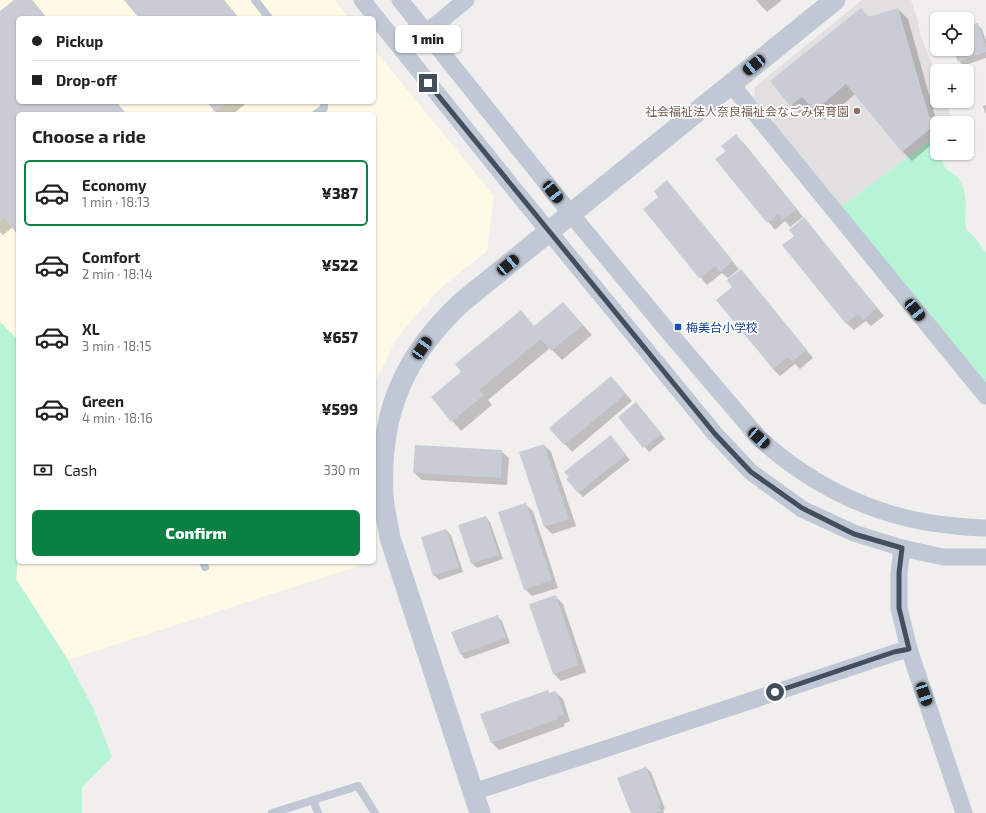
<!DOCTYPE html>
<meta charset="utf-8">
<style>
:root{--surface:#fff;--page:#f6f6f6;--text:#222;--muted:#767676;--line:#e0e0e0;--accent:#0b8043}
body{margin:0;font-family:"Exo 2","Noto Sans JP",sans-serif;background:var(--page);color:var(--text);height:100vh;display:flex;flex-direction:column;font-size:15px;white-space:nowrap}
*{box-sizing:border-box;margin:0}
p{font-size:13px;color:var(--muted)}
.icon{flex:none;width:22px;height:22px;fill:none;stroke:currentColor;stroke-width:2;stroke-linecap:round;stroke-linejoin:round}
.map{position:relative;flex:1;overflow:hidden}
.details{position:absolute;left:16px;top:112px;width:360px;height:452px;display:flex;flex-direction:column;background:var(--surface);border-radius:6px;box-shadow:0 1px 3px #0004}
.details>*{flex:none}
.hud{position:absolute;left:16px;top:16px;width:360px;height:88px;border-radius:6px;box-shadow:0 1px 3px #0004;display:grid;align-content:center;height:88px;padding:0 16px;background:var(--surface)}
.controls{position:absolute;left:930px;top:12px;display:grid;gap:8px}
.controls a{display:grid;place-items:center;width:44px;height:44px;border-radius:6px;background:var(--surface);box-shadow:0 1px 3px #0004;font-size:20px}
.end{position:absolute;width:18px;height:18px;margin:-9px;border:5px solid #444f5e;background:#fff;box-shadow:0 0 0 2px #fff}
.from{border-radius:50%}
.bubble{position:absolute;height:28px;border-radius:6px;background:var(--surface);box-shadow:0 1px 3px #0004;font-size:13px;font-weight:800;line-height:28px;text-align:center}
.car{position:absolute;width:12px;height:24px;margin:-12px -6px;border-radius:5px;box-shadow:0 0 3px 1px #0007;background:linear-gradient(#222 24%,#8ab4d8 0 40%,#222 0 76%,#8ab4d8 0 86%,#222 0)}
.hud b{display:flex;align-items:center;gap:14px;height:38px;font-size:15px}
.hud b+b{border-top:1px solid var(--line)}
.hud i{width:10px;height:10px;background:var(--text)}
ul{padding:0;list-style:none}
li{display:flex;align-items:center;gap:12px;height:66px;margin:0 8px 6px;padding:0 8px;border:2px solid transparent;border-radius:6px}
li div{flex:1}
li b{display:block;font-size:15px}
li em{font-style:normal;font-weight:800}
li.current{border-color:var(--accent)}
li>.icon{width:36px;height:36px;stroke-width:1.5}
h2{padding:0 16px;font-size:18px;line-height:48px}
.pay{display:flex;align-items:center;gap:10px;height:44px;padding:0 16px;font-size:15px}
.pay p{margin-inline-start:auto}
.button{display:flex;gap:8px;margin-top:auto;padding:8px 16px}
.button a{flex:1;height:46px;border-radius:6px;background:var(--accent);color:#fff;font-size:16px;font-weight:800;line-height:46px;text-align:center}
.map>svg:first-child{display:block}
.commercial{fill:#fefae5}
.education{fill:#e2dfe0}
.green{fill:#b7f4d6}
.shadow{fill:#0003}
.building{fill:#caccd5}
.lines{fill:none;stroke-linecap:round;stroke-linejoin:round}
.service{stroke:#c0c8d5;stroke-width:8}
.minor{stroke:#c0c8d5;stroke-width:17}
.tertiary{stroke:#c0c8d5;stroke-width:21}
.route{stroke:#444f5e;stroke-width:5}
.education-dot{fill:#8d6e63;stroke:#fff;stroke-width:1.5}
.transit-dot{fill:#1a4fb4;stroke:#fff;stroke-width:1.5}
.labels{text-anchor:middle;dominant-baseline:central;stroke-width:3.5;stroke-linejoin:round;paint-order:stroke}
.education-label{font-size:12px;fill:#785e54;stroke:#fff;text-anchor:end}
.transit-label{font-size:12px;fill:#164399;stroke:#fff;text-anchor:start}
</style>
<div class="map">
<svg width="986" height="813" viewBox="0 0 986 813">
<rect width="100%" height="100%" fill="#f1eeee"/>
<!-- commercial -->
<g class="commercial">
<path d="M 0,0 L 334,0 L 349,18 L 18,18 L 18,102 L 374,102 L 374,49 L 494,196 L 487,251 L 442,287 L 416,315 L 395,341 L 374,385 L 374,114 L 18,114 L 18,340 L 0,322 Z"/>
<path d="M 18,560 L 18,562 L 371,562 L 68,660 L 16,579 Z"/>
</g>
<!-- education -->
<path class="education" d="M 862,0 L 911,0 L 918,21 L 920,34 L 937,77 L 937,101 L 945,101 L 954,122 L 937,123 L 937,135 L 841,207 L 754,98 L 755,87 Z"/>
<!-- green -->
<g class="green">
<path d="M 937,135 L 937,153 L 941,153 L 941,158 L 945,168 L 958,177 L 964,189 L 966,203 L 965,224 L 967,230 L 976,239 L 986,253 L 986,385 L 841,207 Z"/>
<path d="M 0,322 L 18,340 L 18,560 L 16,579 L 68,660 L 94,710 L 112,757 L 82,787 L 82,813 L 0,813 Z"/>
</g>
<!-- shadow -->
<g class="shadow">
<path d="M 15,0 L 32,0 L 47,18 L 18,18 L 18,102 L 117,102 L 126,114 L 18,114 L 18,233 L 13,227 L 3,235 L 0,232 L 0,13 Z"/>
<path d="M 125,0 L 224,0 L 239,18 L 140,18 Z"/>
<path d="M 756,0 L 782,0 L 767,12 Z"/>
<path d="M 861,9 L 869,18 L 898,9 L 908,19 L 937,123 L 937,140 L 912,161 L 902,151 L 855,94 L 825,120 L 812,106 L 801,115 L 771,81 Z"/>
<path d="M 977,24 L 982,29 L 986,41 L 986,58 L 963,66 L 959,61 L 955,49 L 967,49 L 967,27 Z"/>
<path d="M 208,102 L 248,102 L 233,114 L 218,114 Z"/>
<path d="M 986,105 L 986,115 L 983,106 Z"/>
<path d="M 743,142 L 803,217 L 790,227 L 785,221 L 775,230 L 717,159 Z"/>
<path d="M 667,182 L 739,269 L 728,278 L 722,273 L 707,285 L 645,209 L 660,197 Z"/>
<path d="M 804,219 L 884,316 L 871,326 L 866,321 L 854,330 L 846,323 L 796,236 Z"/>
<path d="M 741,270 L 813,358 L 800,369 L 795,364 L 780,376 L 773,369 L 733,287 Z"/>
<path d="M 563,303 L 592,335 L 562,360 L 550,348 L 488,400 L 492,405 L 461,431 L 432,397 L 535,327 Z"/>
<path d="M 611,377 L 632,401 L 572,452 L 551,428 Z"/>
<path d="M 640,408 L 665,439 L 649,452 L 619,417 Z"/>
<path d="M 611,436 L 630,460 L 583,497 L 578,492 Z"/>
<path d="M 544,445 L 551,452 L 576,526 L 552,534 L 545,527 L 520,453 Z"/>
<path d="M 501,451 L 509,458 L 507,485 L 422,480 L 414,473 Z"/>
<path d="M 525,504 L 533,511 L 558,588 L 532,596 L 525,589 Z"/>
<path d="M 486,517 L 490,522 L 503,559 L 477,568 L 472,563 Z"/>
<path d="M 446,530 L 451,535 L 463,572 L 439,580 L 434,575 Z"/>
<path d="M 556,597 L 563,604 L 586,672 L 561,681 L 554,674 Z"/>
<path d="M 497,616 L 502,621 L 510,643 L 465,659 L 461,654 L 453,632 Z"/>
<path d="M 548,691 L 550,694 L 555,692 L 563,699 L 570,721 L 564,724 L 565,726 L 499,750 L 491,742 Z"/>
<path d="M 646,768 L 651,772 L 665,809 L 663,810 L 664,813 L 632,813 Z"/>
</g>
<!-- building -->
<g class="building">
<path d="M 14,0 L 32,0 L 47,18 L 18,18 L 18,102 L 116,102 L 126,114 L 18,114 L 18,235 L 4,217 L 0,221 L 0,11 Z"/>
<path d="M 124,0 L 224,0 L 238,18 L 139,18 Z"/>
<path d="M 861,8 L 868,17 L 898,8 L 929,116 L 936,124 L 902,152 L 846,84 L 815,111 L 802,97 L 790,106 L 770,81 Z"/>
<path d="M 978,23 L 986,48 L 986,52 L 958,62 L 953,49 L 967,49 L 967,26 Z"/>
<path d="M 207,102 L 227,102 L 215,112 Z"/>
<path d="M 736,134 L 797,209 L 782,220 L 778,214 L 767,223 L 715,159 L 726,151 L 721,146 Z"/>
<path d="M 667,180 L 733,261 L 720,272 L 715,266 L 699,278 L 643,209 L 658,197 L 654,191 Z"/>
<path d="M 804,217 L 877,308 L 863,320 L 858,314 L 846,324 L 782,245 L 794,236 L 789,230 Z"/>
<path d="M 741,269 L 807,350 L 792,362 L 788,357 L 773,369 L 716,300 L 732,287 L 727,280 Z"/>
<path d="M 563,302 L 583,325 L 551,351 L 541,339 L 479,390 L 484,395 L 451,422 L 431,397 L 461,372 L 455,364 L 521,310 L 534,326 Z"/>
<path d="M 611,376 L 626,394 L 564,445 L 549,428 Z"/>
<path d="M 636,402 L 662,434 L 643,448 L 618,417 Z"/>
<path d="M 611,435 L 626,455 L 578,493 L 566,479 L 569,477 L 564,472 Z"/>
<path d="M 544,444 L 569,519 L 544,527 L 519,452 Z"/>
<path d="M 415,445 L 502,450 L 501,478 L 413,473 Z"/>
<path d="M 526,503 L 552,580 L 524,590 L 498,512 Z"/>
<path d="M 486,516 L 499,555 L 471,564 L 458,525 Z"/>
<path d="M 446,529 L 459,567 L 433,576 L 421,537 Z"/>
<path d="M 556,595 L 579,665 L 553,674 L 529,604 Z"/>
<path d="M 498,615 L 506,638 L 460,654 L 451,632 Z"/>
<path d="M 548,690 L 549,693 L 556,691 L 564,714 L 557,717 L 558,719 L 491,743 L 480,714 Z"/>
<path d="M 646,767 L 661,805 L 659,806 L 661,811 L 656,813 L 631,813 L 617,778 Z"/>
</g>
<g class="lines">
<!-- service -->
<g class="service">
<path d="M 255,0 L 269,18"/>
<path d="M 316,114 L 324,108 L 324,102"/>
<path d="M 203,562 L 205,567"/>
<path d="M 313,800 L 318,813"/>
<path d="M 272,813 L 358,786 L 375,813"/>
</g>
<!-- minor -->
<g class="minor">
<path d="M 362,0 L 514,189 L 715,434 L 751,472 L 802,509 L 854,533 L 902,548 L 943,557 L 986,557"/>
<path d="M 400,0 L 571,214 L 666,329 L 759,438 C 814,488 881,520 956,526 C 966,527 976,528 986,528"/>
<path d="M 427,32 L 466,0"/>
<path d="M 731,84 L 986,396"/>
<path d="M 902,548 L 899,573 L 899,608 L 909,649 L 964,813"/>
<path d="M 473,792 L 611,747 L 894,653 L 909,649"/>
</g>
<!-- tertiary -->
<path class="tertiary" d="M 480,813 L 390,538 C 388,524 384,510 383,496 C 379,414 403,357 462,302 L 835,0"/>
</g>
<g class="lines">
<!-- route -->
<path class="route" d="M 428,83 L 715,434 L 751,472 L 802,508 L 854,534 L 902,548 L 899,573 L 899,608 L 909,649 L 894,652 L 775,692"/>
</g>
<!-- markers -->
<circle class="education-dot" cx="857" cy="111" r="4"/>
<rect class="transit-dot" x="674" y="323" width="8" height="8" rx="2"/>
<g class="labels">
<!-- education labels -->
<g class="education-label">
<text x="849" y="111">社会福祉法人奈良福祉会なごみ保育園</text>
</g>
<!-- transit labels -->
<g class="transit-label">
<text x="686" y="327">梅美台小学校</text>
</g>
</g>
</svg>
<div class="controls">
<a><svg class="icon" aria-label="locate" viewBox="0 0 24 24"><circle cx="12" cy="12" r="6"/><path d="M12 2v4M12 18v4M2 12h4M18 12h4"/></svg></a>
<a>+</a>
<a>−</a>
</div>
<i class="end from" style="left:775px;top:692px"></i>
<i class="end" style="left:428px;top:83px"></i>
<div class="bubble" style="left:395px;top:25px;width:66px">1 min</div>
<i class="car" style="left:754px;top:65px;rotate:231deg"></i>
<i class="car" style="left:553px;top:192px;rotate:142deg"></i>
<i class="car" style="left:508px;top:265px;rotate:50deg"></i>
<i class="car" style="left:915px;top:310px;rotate:141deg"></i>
<i class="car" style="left:422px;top:348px;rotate:34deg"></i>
<i class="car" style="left:759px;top:438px;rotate:132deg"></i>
<i class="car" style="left:924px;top:694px;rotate:161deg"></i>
<div class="hud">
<b><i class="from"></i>Pickup</b>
<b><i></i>Drop-off</b>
</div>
<section class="details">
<h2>Choose a ride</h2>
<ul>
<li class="current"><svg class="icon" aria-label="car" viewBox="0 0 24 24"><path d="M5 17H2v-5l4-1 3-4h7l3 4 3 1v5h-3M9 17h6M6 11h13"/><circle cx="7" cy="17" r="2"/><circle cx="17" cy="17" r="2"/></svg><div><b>Economy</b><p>1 min · 18:13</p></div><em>¥387</em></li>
<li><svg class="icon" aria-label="car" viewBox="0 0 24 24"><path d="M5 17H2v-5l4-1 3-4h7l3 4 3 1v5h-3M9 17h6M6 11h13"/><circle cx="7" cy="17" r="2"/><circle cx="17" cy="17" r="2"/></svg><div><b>Comfort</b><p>2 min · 18:14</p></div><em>¥522</em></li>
<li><svg class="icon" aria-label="car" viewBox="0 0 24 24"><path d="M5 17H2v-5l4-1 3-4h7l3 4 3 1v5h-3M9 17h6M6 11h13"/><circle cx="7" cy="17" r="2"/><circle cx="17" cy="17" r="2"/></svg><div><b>XL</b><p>3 min · 18:15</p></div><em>¥657</em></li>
<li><svg class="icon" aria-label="car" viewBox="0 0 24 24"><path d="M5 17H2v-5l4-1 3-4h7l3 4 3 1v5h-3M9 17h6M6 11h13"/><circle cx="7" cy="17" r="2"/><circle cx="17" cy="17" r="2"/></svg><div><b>Green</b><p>4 min · 18:16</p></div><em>¥599</em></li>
</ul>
<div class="pay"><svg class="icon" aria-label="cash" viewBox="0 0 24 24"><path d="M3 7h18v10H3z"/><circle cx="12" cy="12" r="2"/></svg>Cash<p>330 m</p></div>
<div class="button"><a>Confirm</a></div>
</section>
</div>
